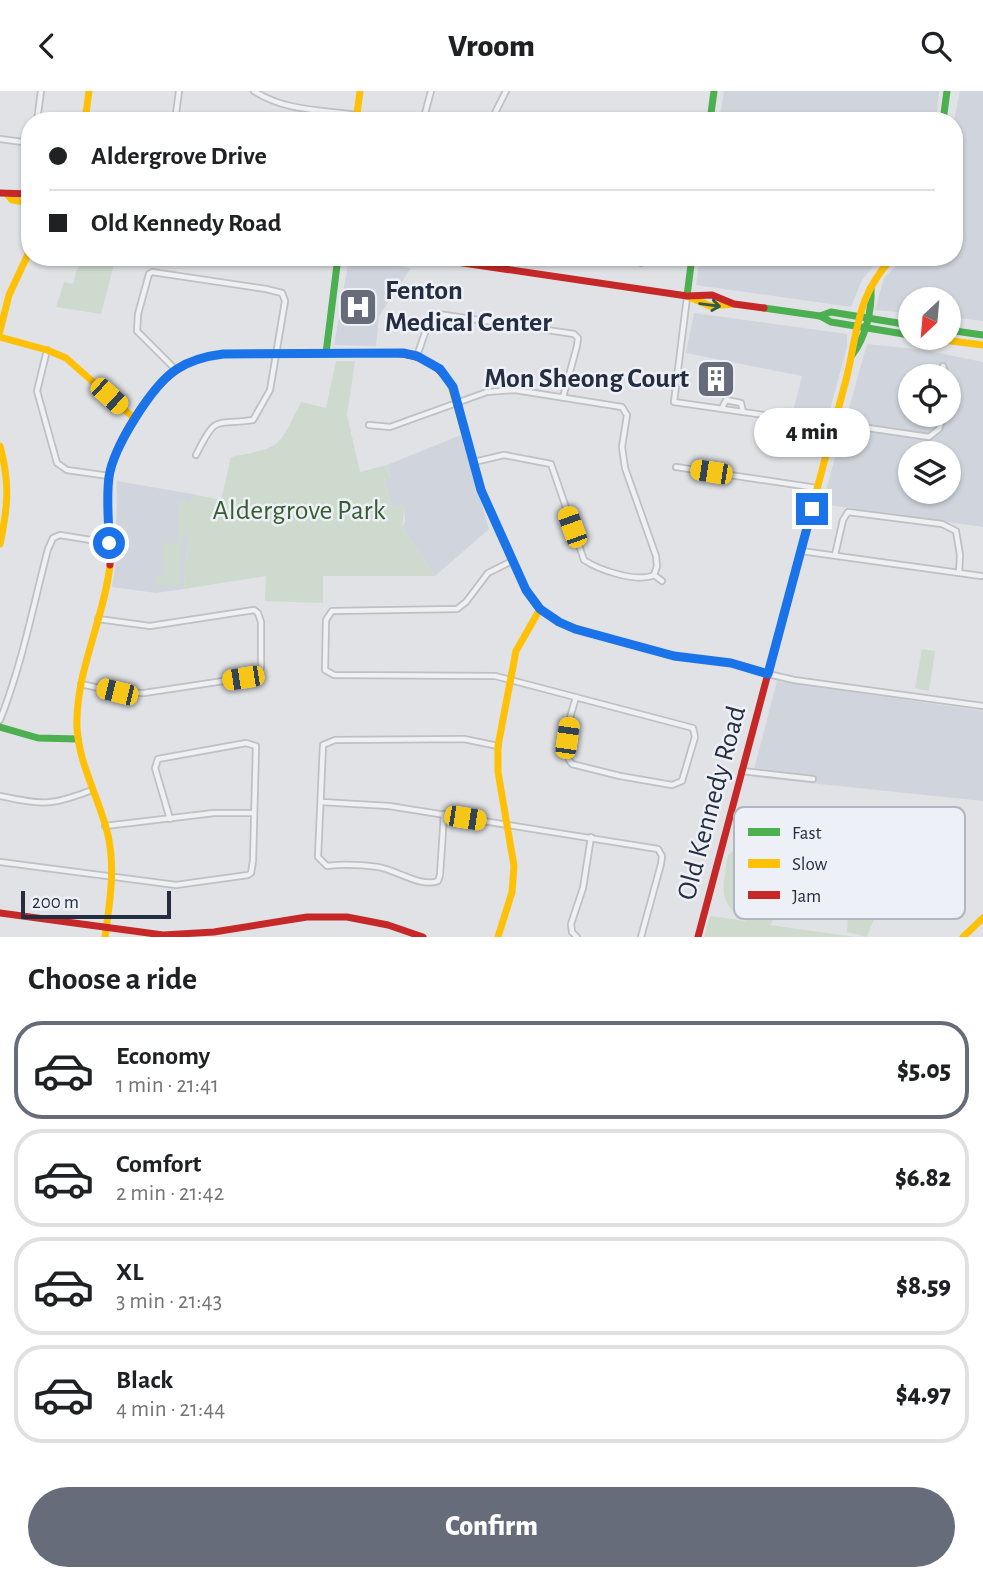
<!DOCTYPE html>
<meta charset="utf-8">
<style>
:root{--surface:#fff;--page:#f6f6f6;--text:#202124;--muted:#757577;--line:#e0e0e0;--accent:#666c7a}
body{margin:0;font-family:"Alegreya Sans",sans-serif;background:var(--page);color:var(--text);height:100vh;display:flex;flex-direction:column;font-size:26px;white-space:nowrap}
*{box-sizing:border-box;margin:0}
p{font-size:23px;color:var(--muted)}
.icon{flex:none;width:38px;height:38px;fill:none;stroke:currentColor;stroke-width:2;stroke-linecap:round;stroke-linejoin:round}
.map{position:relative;height:846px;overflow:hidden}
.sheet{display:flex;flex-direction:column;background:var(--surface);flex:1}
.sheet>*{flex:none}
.banner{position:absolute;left:21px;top:21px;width:942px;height:154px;border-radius:28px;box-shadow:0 2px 5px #0004;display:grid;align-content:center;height:154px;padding:0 28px;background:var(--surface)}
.needle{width:46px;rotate:206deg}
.controls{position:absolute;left:898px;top:196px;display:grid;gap:14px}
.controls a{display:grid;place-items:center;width:63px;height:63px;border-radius:50%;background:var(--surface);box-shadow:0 2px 5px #0004;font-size:35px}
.scale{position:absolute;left:21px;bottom:18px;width:150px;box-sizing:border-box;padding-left:7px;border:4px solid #252d41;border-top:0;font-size:19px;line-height:24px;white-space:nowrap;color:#252d41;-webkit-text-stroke:5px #edf0f6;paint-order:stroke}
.end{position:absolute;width:32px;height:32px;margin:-16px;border:9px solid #1a73e8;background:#fff;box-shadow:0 0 0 4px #fff}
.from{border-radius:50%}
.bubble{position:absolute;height:49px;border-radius:24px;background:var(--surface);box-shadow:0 2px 5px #0004;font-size:23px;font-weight:800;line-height:49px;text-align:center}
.car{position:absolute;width:21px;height:42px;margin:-21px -10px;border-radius:9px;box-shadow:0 0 5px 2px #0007;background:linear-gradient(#f5c518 24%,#345 0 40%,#f5c518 0 76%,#345 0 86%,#f5c518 0)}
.banner b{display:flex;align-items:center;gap:24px;height:66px;font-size:26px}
.banner b+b{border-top:2px solid var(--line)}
.banner i{width:18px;height:18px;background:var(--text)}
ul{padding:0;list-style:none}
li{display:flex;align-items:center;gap:21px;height:98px;margin:0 14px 10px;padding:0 14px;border:4px solid var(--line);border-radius:28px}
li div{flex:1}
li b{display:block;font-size:26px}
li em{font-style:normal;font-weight:800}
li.active{border-color:var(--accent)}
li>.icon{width:63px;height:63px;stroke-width:1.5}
h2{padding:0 28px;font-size:32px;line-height:84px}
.cta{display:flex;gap:14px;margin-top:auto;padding:14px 28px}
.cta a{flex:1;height:80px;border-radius:42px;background:var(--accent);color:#fff;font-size:28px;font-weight:800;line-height:80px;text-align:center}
header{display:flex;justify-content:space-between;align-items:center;height:91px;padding:0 28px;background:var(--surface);font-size:32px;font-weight:800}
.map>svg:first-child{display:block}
.built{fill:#d0d5dd;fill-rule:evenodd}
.green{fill:#cfdacf}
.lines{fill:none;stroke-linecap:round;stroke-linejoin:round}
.street-casing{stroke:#bec0c3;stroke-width:8}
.street{stroke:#eff0f2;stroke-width:4.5}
.fast{stroke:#4caf50;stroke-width:7}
.slow{stroke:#ffc107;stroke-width:7}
.jam{stroke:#c62828;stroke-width:7}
.oneway{stroke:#335a46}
.route{stroke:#1a73e8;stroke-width:9}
.labels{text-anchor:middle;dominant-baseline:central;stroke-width:5;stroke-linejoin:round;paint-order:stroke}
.poi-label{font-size:28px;font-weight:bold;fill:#252d41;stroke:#edf0f6;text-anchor:start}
.park-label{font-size:28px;fill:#375e31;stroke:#edf0f6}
.street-label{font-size:28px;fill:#252d41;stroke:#edf0f6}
.key{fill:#edf0f6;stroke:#b1b6c0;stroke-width:2}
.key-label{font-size:19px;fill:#252d41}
</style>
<header><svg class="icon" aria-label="back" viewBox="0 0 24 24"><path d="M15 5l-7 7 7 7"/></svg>Vroom<svg class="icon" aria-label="search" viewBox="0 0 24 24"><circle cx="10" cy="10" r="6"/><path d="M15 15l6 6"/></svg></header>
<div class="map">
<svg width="983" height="846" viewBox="0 0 983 846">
<rect width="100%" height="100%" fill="#e0e2e5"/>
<!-- built -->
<g class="built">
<path d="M 724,0 L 939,0 L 936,30 L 719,30 Z"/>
<path d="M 960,0 L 983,0 L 983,230 L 949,226 L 948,208 L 910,208 L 910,222 L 875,219 L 884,187 L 905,166 L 954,166 L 954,30 Z"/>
<path d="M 700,166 L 881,166 L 862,189 L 851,216 L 696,194 Z"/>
<path d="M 349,168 L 411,177 L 379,225 L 376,255 L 334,254 Z"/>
<path d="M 694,222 L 847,243 L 847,256 L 826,333 L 791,328 L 802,285 L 686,262 Z"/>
<path d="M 867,253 L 924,259 L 983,271 L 983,436 L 822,413 ZM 910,285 L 948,285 L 948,324 L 910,324 ZM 910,362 L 948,362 L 948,401 L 910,401 Z"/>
<path d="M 461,344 L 489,438 L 435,485 L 402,437 L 405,430 L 404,413 L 392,417 L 384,389 L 391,386 L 387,374 Z"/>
<path d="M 117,390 L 192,403 L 184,498 L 156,502 L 112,496 L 116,469 Z"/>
<path d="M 777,590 L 983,620 L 983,710 L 752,686 Z"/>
</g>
<!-- green -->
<g class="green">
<path d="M 116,166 L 101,223 L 56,216 L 64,191 L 73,193 L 76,181 L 83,167 Z"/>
<path d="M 336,270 L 355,270 L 347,324 L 360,381 L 387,374 L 391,387 L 384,389 L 392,417 L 405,412 L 402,437 L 435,485 L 323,485 L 323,512 L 265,510 L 266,485 L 184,498 L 189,436 L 180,452 L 180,494 L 155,495 L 155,485 L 164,484 L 163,453 L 178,452 L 179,409 L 191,411 L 192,403 L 221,409 L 231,366 C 283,356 278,357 301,311 L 326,317 Z"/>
<path d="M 922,558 L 935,560 L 929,600 L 915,597 Z"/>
<path d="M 780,739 L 811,747 L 826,754 L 821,777 L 834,789 L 880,802 L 878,817 L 867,846 L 847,841 L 849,806 L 805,796 L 788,799 L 778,822 L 770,834 L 855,846 L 704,846 L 710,825 L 746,830 C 716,811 723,795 728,764 C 747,748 756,743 780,739 Z"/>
</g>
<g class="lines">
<!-- street casing -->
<g class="street-casing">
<g id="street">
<path d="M 254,0 C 284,20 323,19 357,24"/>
<path d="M 37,30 L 41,0"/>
<path d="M 175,30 L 179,0"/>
<path d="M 423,30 L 431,0"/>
<path d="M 494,30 L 494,24 L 506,0"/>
<path d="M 0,48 L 30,52"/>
<path d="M 641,172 L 645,166"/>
<path d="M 687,206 L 674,311 L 785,327 L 781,349 L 828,357"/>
<path d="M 47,259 L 37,300 L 57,372 L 67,379 L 109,385"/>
<path d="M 417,265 L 430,227 L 438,223 L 574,243 L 578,247 L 577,255 L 563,306"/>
<path d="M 943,275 L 946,285"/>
<path d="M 176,279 L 137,240 L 138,223 L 149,183 L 152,181 L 266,198 L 282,202 L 285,210 L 270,299 L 253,329 C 214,335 217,322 196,364"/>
<path d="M 722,317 L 726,309 L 741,312 L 743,321"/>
<path d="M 834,332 L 929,346 L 939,338 L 944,324"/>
<path d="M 369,334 L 390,336 L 487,301 L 515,299 L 622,316 L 627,324 L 622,356 L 625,377 L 656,465 L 657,475 L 654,484"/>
<path d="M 474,371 L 504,364 L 551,373 L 584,469 C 599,479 637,492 654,484 L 662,490"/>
<path d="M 676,376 L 817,397"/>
<path d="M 801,460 L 981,485"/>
<path d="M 835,464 L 843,429 L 848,421 L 942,433 L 956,440 L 960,464 L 959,482"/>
<path d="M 512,470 L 488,482 L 466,511 L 457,518 L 332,520 L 326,529 L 325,579 L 334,584 L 495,585 L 693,637 L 695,646 L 682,690 L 672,694 L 620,685 L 572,673 C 558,658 571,624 576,606"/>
<path d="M 768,583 L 794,589 L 983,615"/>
<path d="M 81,593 L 117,601 L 144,602 L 250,586 L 258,582 L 261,577 L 261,531 L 258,522 L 254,519 L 150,535 L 98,528"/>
<path d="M 0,629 C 22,574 33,515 48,458 L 53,447 L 60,444 L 109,452"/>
<path d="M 742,680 L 813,688"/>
<path d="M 0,705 C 43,714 51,715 92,699"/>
<path d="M 321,711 L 389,715 L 658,758 L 662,765 L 661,773 L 641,846"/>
<path d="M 444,723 L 440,784 L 438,790 C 421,797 397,779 378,776 C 362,774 343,773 327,775 L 318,766 L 323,654 L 335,649 L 464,648 L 498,655"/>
<path d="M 105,735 L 214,722 L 254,722"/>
<path d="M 0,771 L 176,794 L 248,784 L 251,782 L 253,770 L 256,655 L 246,652 L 158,668 L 155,677 L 170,728"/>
<path d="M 577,846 L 572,841 L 571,833 L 583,797 L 591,746"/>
</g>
</g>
<!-- street -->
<use href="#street" class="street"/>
<!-- fast -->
<g class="fast">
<path d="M 710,30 L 714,0"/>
<path d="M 943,30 L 947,0"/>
<path d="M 687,205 L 692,166"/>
<path d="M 764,217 L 820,225 L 831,231 L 910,244"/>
<path d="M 820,225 L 831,221 L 910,234"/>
<path d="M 948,239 L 983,244"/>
<path d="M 326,262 L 338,166"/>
<path d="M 852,264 C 866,246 872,219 871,197"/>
<path d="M 593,543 L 674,565 L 731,572 L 768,583"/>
<path d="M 0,636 L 38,647 L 78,648"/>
</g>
<!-- slow -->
<g class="slow">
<path d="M 85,30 L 89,0"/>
<path d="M 356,30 L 360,0"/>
<path d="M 7,103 L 12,109 L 30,112"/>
<path d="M 687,205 L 710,215 L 734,213"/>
<path d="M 0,240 L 9,204 L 30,159"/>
<path d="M 0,246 L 47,259 L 66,267 L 135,328"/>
<path d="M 927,247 L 983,254"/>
<path d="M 450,292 L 485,409 L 526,499 L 540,518 L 559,531 L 593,543"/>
<path d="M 0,355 C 10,392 8,416 0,453"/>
<path d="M 796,477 L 847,285 C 858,238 857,204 893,166"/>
<path d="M 105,846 C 110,810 116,775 107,740 C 98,705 79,673 77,637 C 75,581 104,529 110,474"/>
<path d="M 498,846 L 512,801 L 514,775 L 498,681 L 498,655 L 516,560 L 540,518"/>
<path d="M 963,846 L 983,827"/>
</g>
<!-- jam -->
<g class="jam">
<path d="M 0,102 L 30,103"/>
<path d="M 423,166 L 687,205 L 712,204 L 734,213 L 764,217"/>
<path d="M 110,474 C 111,446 105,416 109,387 C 114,351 150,295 182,276 C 194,268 209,265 223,263 L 394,262 C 421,265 434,270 450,292"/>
<path d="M 0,822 L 163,844 L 214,841 L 307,826 L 347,826 L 388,834 L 423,846"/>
<path d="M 698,846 L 796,477"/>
</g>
</g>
<!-- one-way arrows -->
<defs><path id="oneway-shaft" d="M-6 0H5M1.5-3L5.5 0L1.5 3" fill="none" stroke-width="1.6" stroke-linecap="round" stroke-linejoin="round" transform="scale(1.75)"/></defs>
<use class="oneway" href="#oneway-shaft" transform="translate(710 214) rotate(8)"/>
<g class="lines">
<!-- route -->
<path class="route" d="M 109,452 C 109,430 106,408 109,386 C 113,357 152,294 177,278 C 191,269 207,265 223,263 L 403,262 L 417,265 L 440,278 L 453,296 L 481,399 L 526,499 L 540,518 L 559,531 L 575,538 L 674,565 L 731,572 L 768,583 L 812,418"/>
</g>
<!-- icons -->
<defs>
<g id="hospital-square" transform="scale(2.0125)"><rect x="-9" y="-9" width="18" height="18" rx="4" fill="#666c7a" stroke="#edf0f6"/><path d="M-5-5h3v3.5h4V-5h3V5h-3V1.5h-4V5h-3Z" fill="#fff"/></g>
<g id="building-square" transform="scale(2.0125)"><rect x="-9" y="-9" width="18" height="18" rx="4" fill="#666c7a" stroke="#edf0f6"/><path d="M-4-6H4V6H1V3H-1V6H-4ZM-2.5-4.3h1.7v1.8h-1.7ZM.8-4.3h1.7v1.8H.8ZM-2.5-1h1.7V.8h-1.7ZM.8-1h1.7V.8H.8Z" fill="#fff"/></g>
</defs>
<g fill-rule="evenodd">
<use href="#hospital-square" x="358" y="216"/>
<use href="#building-square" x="716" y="288"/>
</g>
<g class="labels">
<!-- poi labels -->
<g class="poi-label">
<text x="385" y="200">Fenton<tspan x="385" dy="32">Medical Center</tspan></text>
<text x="689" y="288" text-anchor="end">Mon Sheong Court</text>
</g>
<!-- park labels -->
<g class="park-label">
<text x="299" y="420">Aldergrove Park</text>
</g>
<!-- street labels -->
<g class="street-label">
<text transform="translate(712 712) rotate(-75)">Old Kennedy Road</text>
</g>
</g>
<!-- legend -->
<rect x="734" y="716" width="231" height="112" rx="10" class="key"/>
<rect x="748" y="737" width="32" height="8" fill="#4caf50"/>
<rect x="748" y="768" width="32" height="9" fill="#ffc107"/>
<rect x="748" y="800" width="32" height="8" fill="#c62828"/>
<g class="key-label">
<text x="792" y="748">Fast</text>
<text x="792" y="779">Slow</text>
<text x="792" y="811">Jam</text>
</g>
</svg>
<div class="controls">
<a><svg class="needle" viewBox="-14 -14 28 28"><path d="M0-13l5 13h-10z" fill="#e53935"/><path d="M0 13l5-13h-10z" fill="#757577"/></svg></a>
<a><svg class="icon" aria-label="locate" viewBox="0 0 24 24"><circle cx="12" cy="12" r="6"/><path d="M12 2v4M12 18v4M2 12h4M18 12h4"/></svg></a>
<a><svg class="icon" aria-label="layers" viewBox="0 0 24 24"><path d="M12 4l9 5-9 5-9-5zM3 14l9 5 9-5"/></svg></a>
</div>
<div class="scale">200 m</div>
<i class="end from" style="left:109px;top:452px"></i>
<i class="end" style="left:812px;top:418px"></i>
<div class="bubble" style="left:754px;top:317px;width:116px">4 min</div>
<i class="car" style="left:109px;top:305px;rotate:132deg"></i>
<i class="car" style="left:711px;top:381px;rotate:279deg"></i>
<i class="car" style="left:572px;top:436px;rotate:340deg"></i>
<i class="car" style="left:243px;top:587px;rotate:261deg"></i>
<i class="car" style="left:117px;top:601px;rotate:284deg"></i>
<i class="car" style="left:567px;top:647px;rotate:8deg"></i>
<i class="car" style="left:465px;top:727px;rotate:99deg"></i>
<div class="banner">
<b><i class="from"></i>Aldergrove Drive</b>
<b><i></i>Old Kennedy Road</b>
</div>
</div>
<section class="sheet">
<h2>Choose a ride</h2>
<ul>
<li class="active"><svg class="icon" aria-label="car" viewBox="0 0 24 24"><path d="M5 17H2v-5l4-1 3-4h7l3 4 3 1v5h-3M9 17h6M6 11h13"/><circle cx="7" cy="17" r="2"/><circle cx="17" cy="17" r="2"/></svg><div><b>Economy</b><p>1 min · 21:41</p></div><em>$5.05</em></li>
<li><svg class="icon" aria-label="car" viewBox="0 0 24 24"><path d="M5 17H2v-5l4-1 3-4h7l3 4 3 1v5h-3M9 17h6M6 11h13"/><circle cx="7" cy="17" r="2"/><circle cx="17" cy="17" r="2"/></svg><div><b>Comfort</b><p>2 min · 21:42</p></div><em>$6.82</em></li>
<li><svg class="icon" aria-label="car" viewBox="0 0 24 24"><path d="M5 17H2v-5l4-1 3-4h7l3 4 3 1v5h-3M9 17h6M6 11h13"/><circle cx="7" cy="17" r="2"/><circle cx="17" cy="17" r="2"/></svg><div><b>XL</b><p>3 min · 21:43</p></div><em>$8.59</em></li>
<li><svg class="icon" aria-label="car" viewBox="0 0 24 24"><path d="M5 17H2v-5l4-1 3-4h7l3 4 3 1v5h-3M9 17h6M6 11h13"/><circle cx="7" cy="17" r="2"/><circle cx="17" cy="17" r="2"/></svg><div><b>Black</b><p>4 min · 21:44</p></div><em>$4.97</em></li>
</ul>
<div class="cta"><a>Confirm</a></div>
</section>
